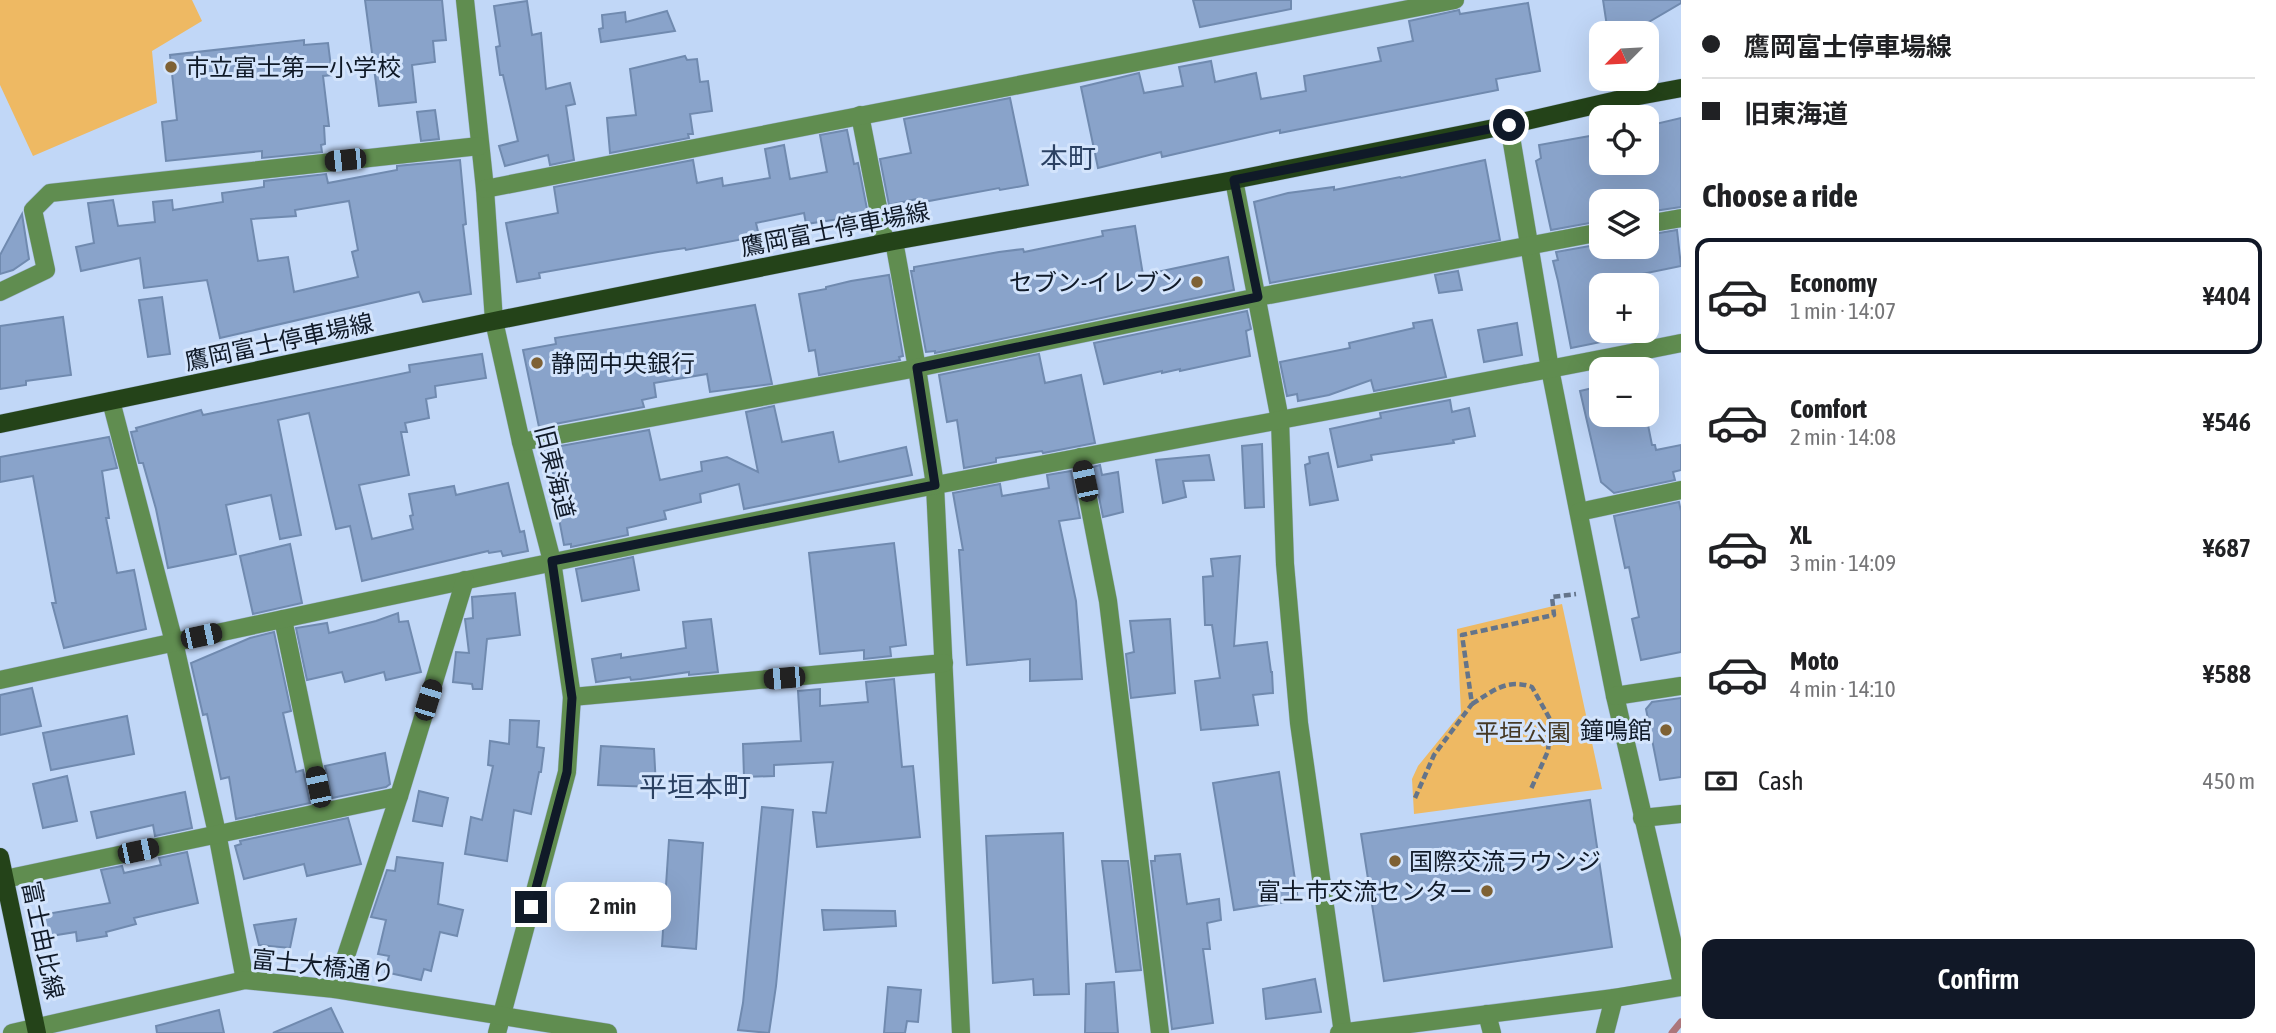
<!DOCTYPE html>
<meta charset="utf-8">
<style>
:root{--surface:#fff;--page:#f6f6f6;--text:#202124;--muted:#757577;--line:#e0e0e0;--accent:#111827}
body{margin:0;font-family:"Asap Condensed","Noto Sans JP",sans-serif;background:var(--page);color:var(--text);height:100vh;display:flex;flex-direction:column;font-size:26px;white-space:nowrap}
*{box-sizing:border-box;margin:0}
p{font-size:23px;color:var(--muted)}
.icon{flex:none;width:38px;height:38px;fill:none;stroke:currentColor;stroke-width:2;stroke-linecap:round;stroke-linejoin:round}
.map{position:relative;flex:1;overflow:hidden}
.sheet{display:flex;flex-direction:column;background:var(--surface);width:595px}
.sheet>*{flex:none}
.banner{display:grid;align-content:center;height:154px;padding:0 21px;background:var(--surface)}
.needle{width:46px;rotate:246deg}
.fabs{position:absolute;left:1589px;top:21px;display:grid;gap:14px}
.fabs a{display:grid;place-items:center;width:70px;height:70px;border-radius:14px;background:var(--surface);box-shadow:0 7px 28px #0002;font-size:35px}
.end{position:absolute;width:32px;height:32px;margin:-16px;border:9px solid #101a28;background:#fff;box-shadow:0 0 0 4px #fff}
.from{border-radius:50%}
.bubble{position:absolute;height:49px;border-radius:14px;background:var(--surface);box-shadow:0 7px 28px #0002;font-size:23px;font-weight:600;line-height:49px;text-align:center}
.car{position:absolute;width:21px;height:42px;margin:-21px -10px;border-radius:9px;box-shadow:0 0 5px 2px #0007;background:linear-gradient(#222 24%,#8ab4d8 0 40%,#222 0 76%,#8ab4d8 0 86%,#222 0)}
.banner b{display:flex;align-items:center;gap:24px;height:66px;font-size:26px}
.banner b+b{border-top:2px solid var(--line)}
.banner i{width:18px;height:18px;background:var(--text)}
ul{padding:0;list-style:none}
li{display:flex;align-items:center;gap:21px;height:116px;margin:0 14px 10px;padding:0 7px;border:4px solid transparent;border-radius:14px}
li div{flex:1}
li b{display:block;font-size:26px}
li em{font-style:normal;font-weight:600}
li.selected{border-color:var(--accent)}
li>.icon{width:63px;height:63px;stroke-width:1.5}
h2{padding:0 21px;font-size:32px;line-height:84px}
.pay{display:flex;align-items:center;gap:18px;height:77px;padding:0 21px;font-size:26px}
.pay p{margin-inline-start:auto}
.action{display:flex;gap:14px;margin-top:auto;padding:14px 21px}
.action a{flex:1;height:80px;border-radius:14px;background:var(--accent);color:#fff;font-size:28px;font-weight:600;line-height:80px;text-align:center}
main{display:flex;flex:1;min-height:0}
.map>svg:first-child{display:block}
.green{fill:#eeb963}
.lines{fill:none;stroke-linecap:round;stroke-linejoin:round}
.stream{stroke:#ac767b;stroke-width:7}
.building{fill:#89a3ca;stroke:#708aaf;stroke-width:2;fill-rule:evenodd}
.minor-casing{stroke:#a1b5d2;stroke-width:19}
.major-casing{stroke:#a1b5d2;stroke-width:19}
.path{stroke:#64748a;stroke-width:4.5;stroke-dasharray:7 3.5;stroke-linecap:butt}
.minor{stroke:#608d50;stroke-width:18}
.major{stroke:#244319;stroke-width:18}
.route{stroke:#101a28;stroke-width:9}
.poi-dot{fill:#7e6134;stroke:#d3e4fc;stroke-width:2.5}
.labels{text-anchor:middle;dominant-baseline:central;stroke-width:6;stroke-linejoin:round;paint-order:stroke}
.poi-label{font-size:24px;fill:#101a28;stroke:#d3e4fc;text-anchor:start}
.street-label{font-size:24px;fill:#101a28;stroke:#d3e4fc}
.park-label{font-size:24px;fill:#463924;stroke:#d3e4fc}
.quarter-label{font-size:28px;fill:#2b4162;stroke:#d3e4fc}
</style>
<main>
<div class="map">
<svg width="1681" height="1033" viewBox="0 0 1681 1033">
<rect width="100%" height="100%" fill="#c1d7f7"/>
<!-- green -->
<g class="green">
<path d="M 0,0 L 192,0 L 202,21 L 152,51 L 157,103 L 33,156 L 0,85 Z"/>
<path d="M 1562,604 L 1602,789 L 1414,814 L 1412,779 L 1418,766 L 1461,713 L 1457,629 Z"/>
</g>
<g class="lines">
<!-- stream -->
<path class="stream" d="M 1672,1033 L 1681,1022"/>
</g>
<!-- building -->
<g class="building">
<path d="M 365,0 L 442,0 L 446,40 L 433,41 L 435,62 L 412,65 L 416,102 L 379,106 Z"/>
<path d="M 1193,0 L 1291,0 L 1291,9 L 1200,27 Z"/>
<path d="M 1603,0 L 1681,0 L 1681,3 L 1630,33 L 1608,33 Z"/>
<path d="M 527,1 L 532,35 L 541,33 L 546,89 L 570,83 L 575,104 L 566,106 L 574,160 L 550,165 L 548,155 L 505,166 L 499,146 L 518,141 L 503,75 L 500,75 L 496,47 L 500,46 L 494,6 Z"/>
<path d="M 1528,3 L 1540,71 L 1496,79 L 1498,90 L 1280,133 L 1280,130 L 1162,157 L 1161,152 L 1098,168 L 1081,87 L 1139,73 L 1144,93 L 1183,86 L 1179,67 L 1211,61 L 1215,82 L 1256,73 L 1261,99 L 1306,91 L 1304,76 L 1381,61 L 1378,48 L 1413,41 L 1409,21 L 1459,10 L 1460,14 Z"/>
<path d="M 667,11 L 675,31 L 601,42 L 599,29 L 603,28 L 602,15 L 625,12 L 626,22 Z"/>
<path d="M 304,40 L 304,45 L 328,43 L 332,75 L 323,76 L 329,126 L 324,126 L 325,144 L 321,145 L 322,152 L 262,158 L 262,151 L 166,161 L 162,122 L 177,120 L 170,55 Z"/>
<path d="M 685,56 L 687,60 L 697,59 L 700,82 L 708,81 L 712,111 L 690,114 L 693,134 L 688,134 L 689,138 L 610,153 L 607,118 L 636,115 L 630,69 Z"/>
<path d="M 1010,98 L 1028,185 L 1000,190 L 999,188 L 918,203 L 917,199 L 889,205 L 880,159 L 911,153 L 904,119 Z"/>
<path d="M 435,110 L 439,139 L 421,141 L 417,112 Z"/>
<path d="M 1681,118 L 1681,207 L 1647,212 L 1647,201 L 1601,201 L 1601,221 L 1551,230 L 1536,161 L 1541,158 L 1539,145 L 1601,134 L 1601,163 L 1647,163 L 1647,126 Z"/>
<path d="M 847,130 L 854,164 L 858,163 L 867,209 L 865,210 L 866,215 L 806,224 L 804,213 L 756,223 L 759,236 L 686,250 L 685,248 L 658,252 L 539,273 L 540,278 L 517,282 L 506,223 L 558,213 L 554,187 L 693,160 L 697,183 L 722,178 L 723,186 L 770,178 L 765,149 L 784,145 L 790,179 L 827,172 L 820,135 Z"/>
<path d="M 460,160 L 466,224 L 463,225 L 471,294 L 423,302 L 419,292 L 220,338 L 207,280 L 144,288 L 140,258 L 81,271 L 76,247 L 94,243 L 88,203 L 113,200 L 118,226 L 155,222 L 153,202 L 172,200 L 173,210 L 223,202 L 222,193 L 264,187 L 264,181 L 326,174 L 328,183 L 397,170 L 397,166 ZM 349,201 L 358,250 L 352,252 L 358,277 L 294,292 L 288,257 L 258,261 L 251,219 L 296,216 L 295,210 Z"/>
<path d="M 1485,160 L 1500,240 L 1270,283 L 1254,202 L 1288,193 L 1334,187 L 1334,190 L 1400,177 L 1401,178 Z"/>
<path d="M 22,214 L 29,259 L 13,270 L 0,274 L 0,255 Z"/>
<path d="M 1135,226 L 1143,275 L 1228,257 L 1234,290 L 935,353 L 935,351 L 926,352 L 911,271 L 914,271 L 914,267 L 999,252 L 1023,249 L 1024,252 L 1103,236 L 1102,231 Z"/>
<path d="M 1677,230 L 1681,266 L 1598,283 L 1601,303 L 1601,342 L 1571,348 L 1558,281 L 1553,261 L 1558,260 L 1556,252 L 1601,244 L 1601,252 L 1626,247 L 1647,247 L 1647,235 Z"/>
<path d="M 1458,271 L 1462,290 L 1439,293 L 1435,275 Z"/>
<path d="M 889,275 L 903,356 L 899,357 L 900,360 L 819,375 L 815,350 L 809,351 L 799,294 L 826,289 L 826,287 L 851,281 Z"/>
<path d="M 162,297 L 170,354 L 148,357 L 139,300 Z"/>
<path d="M 755,305 L 772,384 L 710,392 L 707,374 L 654,383 L 656,397 L 642,400 L 644,407 L 539,427 L 523,350 L 556,344 L 555,338 Z"/>
<path d="M 1247,311 L 1251,329 L 1246,331 L 1250,356 L 1180,371 L 1180,369 L 1162,373 L 1162,371 L 1104,384 L 1094,343 Z"/>
<path d="M 63,317 L 71,375 L 26,381 L 26,385 L 0,389 L 0,326 Z"/>
<path d="M 1432,320 L 1446,377 L 1374,391 L 1371,380 L 1329,395 L 1298,401 L 1297,394 L 1287,396 L 1280,362 L 1350,348 L 1349,343 L 1414,328 L 1413,323 Z"/>
<path d="M 1517,323 L 1522,355 L 1484,362 L 1478,330 Z"/>
<path d="M 482,354 L 486,378 L 435,386 L 436,397 L 426,399 L 429,418 L 405,423 L 407,432 L 401,432 L 409,475 L 359,485 L 372,539 L 413,529 L 410,516 L 413,515 L 409,494 L 454,486 L 456,495 L 508,483 L 520,532 L 524,531 L 528,551 L 503,556 L 501,551 L 489,553 L 488,551 L 362,581 L 350,526 L 336,529 L 309,413 L 278,420 L 301,535 L 280,539 L 271,495 L 226,505 L 236,554 L 168,568 L 156,509 L 143,463 L 139,463 L 131,432 L 137,431 L 136,428 L 201,410 L 203,415 L 410,372 L 409,365 Z"/>
<path d="M 1039,354 L 1045,383 L 1081,375 L 1095,443 L 1043,453 L 1042,451 L 996,458 L 996,462 L 964,468 L 957,420 L 947,422 L 939,375 Z"/>
<path d="M 1601,386 L 1601,415 L 1646,415 L 1652,445 L 1655,445 L 1656,450 L 1681,445 L 1681,470 L 1673,472 L 1675,480 L 1614,493 L 1601,482 L 1580,391 Z"/>
<path d="M 1450,400 L 1452,412 L 1469,408 L 1475,436 L 1453,440 L 1454,443 L 1371,455 L 1372,460 L 1338,467 L 1330,429 L 1381,418 L 1380,413 Z"/>
<path d="M 774,406 L 782,442 L 833,432 L 839,462 L 906,447 L 912,475 L 744,509 L 739,484 L 700,494 L 701,502 L 664,511 L 666,519 L 627,528 L 628,535 L 571,547 L 571,544 L 564,545 L 555,498 L 559,497 L 550,461 L 547,462 L 544,449 L 649,430 L 660,480 L 702,471 L 701,462 L 727,457 L 758,472 L 746,412 Z"/>
<path d="M 109,437 L 117,468 L 102,471 L 109,518 L 106,518 L 117,573 L 134,570 L 146,629 L 64,648 L 52,603 L 56,603 L 33,476 L 0,482 L 0,457 Z"/>
<path d="M 1262,444 L 1264,507 L 1245,508 L 1242,446 Z"/>
<path d="M 1328,453 L 1338,500 L 1310,505 L 1305,465 L 1310,463 L 1309,457 Z"/>
<path d="M 1209,455 L 1214,480 L 1183,481 L 1186,497 L 1163,503 L 1156,460 Z"/>
<path d="M 1100,465 L 1102,475 L 1118,472 L 1123,512 L 1103,517 L 1093,467 Z"/>
<path d="M 1071,471 L 1080,518 L 1059,521 L 1076,601 L 1082,679 L 1030,681 L 1030,659 L 967,665 L 959,550 L 963,550 L 953,493 L 1000,484 L 1002,496 L 1049,488 L 1047,475 Z"/>
<path d="M 1679,502 L 1681,511 L 1681,652 L 1641,660 L 1632,619 L 1639,617 L 1629,567 L 1625,568 L 1614,516 Z"/>
<path d="M 894,543 L 906,645 L 890,647 L 891,656 L 864,659 L 864,650 L 820,654 L 809,553 Z"/>
<path d="M 290,544 L 302,603 L 253,614 L 240,556 Z"/>
<path d="M 1240,556 L 1234,646 L 1267,642 L 1271,672 L 1272,672 L 1273,693 L 1253,695 L 1258,725 L 1201,730 L 1195,681 L 1220,678 L 1212,625 L 1205,625 L 1203,577 L 1213,576 L 1211,559 Z"/>
<path d="M 633,557 L 639,590 L 582,601 L 576,569 Z"/>
<path d="M 515,593 L 520,635 L 487,639 L 482,689 L 473,689 L 472,684 L 453,682 L 456,652 L 469,653 L 465,619 L 473,618 L 472,597 Z"/>
<path d="M 398,613 L 399,622 L 408,621 L 421,672 L 386,680 L 384,672 L 345,682 L 342,672 L 307,680 L 296,628 L 327,623 L 329,633 L 376,621 Z"/>
<path d="M 711,619 L 718,672 L 689,675 L 689,672 L 641,679 L 631,680 L 630,677 L 596,682 L 592,659 L 621,654 L 621,658 L 686,648 L 683,622 Z"/>
<path d="M 1170,619 L 1175,693 L 1131,698 L 1126,654 L 1134,652 L 1130,621 Z"/>
<path d="M 274,632 L 291,711 L 283,713 L 296,772 L 303,770 L 310,803 L 236,819 L 229,777 L 221,779 L 207,714 L 203,715 L 191,663 L 250,638 Z"/>
<path d="M 894,679 L 902,767 L 913,766 L 920,837 L 817,847 L 813,812 L 826,813 L 833,762 L 774,765 L 774,776 L 744,777 L 743,744 L 801,741 L 798,691 L 820,689 L 820,706 L 868,702 L 866,682 Z"/>
<path d="M 32,688 L 41,726 L 0,735 L 0,695 Z"/>
<path d="M 1681,698 L 1681,777 L 1660,780 L 1646,709 L 1652,702 Z"/>
<path d="M 127,716 L 134,754 L 51,770 L 43,733 Z"/>
<path d="M 510,720 L 539,721 L 537,747 L 544,748 L 541,772 L 539,772 L 531,814 L 514,810 L 507,861 L 465,854 L 471,817 L 482,820 L 493,766 L 488,765 L 490,741 L 509,744 Z"/>
<path d="M 601,746 L 654,749 L 656,787 L 598,785 Z"/>
<path d="M 385,753 L 390,784 L 386,787 L 332,798 L 325,766 Z"/>
<path d="M 1279,772 L 1298,900 L 1234,910 L 1213,783 Z"/>
<path d="M 67,776 L 77,821 L 43,828 L 33,784 Z"/>
<path d="M 419,791 L 448,798 L 442,826 L 413,821 Z"/>
<path d="M 185,792 L 192,828 L 155,836 L 153,825 L 97,838 L 91,812 Z"/>
<path d="M 1590,800 L 1612,947 L 1384,981 L 1361,834 Z"/>
<path d="M 762,807 L 793,810 L 776,986 L 769,1033 L 738,1030 L 743,1003 Z"/>
<path d="M 348,818 L 361,864 L 307,876 L 304,864 L 244,879 L 235,846 L 241,844 L 240,841 Z"/>
<path d="M 1063,833 L 1069,994 L 1034,995 L 1033,979 L 993,983 L 986,836 Z"/>
<path d="M 669,840 L 703,843 L 696,949 L 662,946 Z"/>
<path d="M 187,852 L 198,903 L 134,918 L 136,924 L 106,932 L 107,936 L 77,941 L 76,932 L 44,937 L 41,915 L 110,903 L 101,870 L 122,866 L 124,873 L 161,865 L 159,858 Z"/>
<path d="M 1180,854 L 1187,904 L 1219,899 L 1221,920 L 1207,923 L 1210,949 L 1203,949 L 1213,1023 L 1172,1029 L 1151,861 L 1155,861 L 1155,856 Z"/>
<path d="M 397,857 L 443,863 L 438,904 L 463,910 L 457,936 L 440,932 L 431,971 L 424,969 L 421,980 L 385,972 L 389,956 L 378,954 L 386,920 L 371,917 L 387,870 L 395,871 Z"/>
<path d="M 1102,861 L 1128,861 L 1141,970 L 1116,972 Z"/>
<path d="M 822,910 L 895,911 L 896,926 L 824,930 Z"/>
<path d="M 296,919 L 290,948 L 259,945 L 254,925 Z"/>
<path d="M 1315,979 L 1321,1012 L 1266,1019 L 1263,989 Z"/>
<path d="M 1114,982 L 1118,1033 L 1085,1033 L 1086,984 Z"/>
<path d="M 888,987 L 921,990 L 918,1022 L 907,1021 L 905,1033 L 884,1033 Z"/>
<path d="M 331,1008 L 343,1033 L 273,1033 Z"/>
<path d="M 219,1010 L 224,1033 L 157,1033 L 156,1026 Z"/>
</g>
<g class="lines">
<!-- minor casing -->
<g class="minor-casing">
<g id="minor">
<path d="M 465,0 L 485,189 L 494,321 L 521,442 L 552,561 L 572,697 L 567,772 L 497,1033"/>
<path d="M 860,115 L 885,243"/>
<path d="M 1509,125 L 1550,369 L 1615,696 L 1681,979"/>
<path d="M 1234,180 L 1280,420 L 1285,564 L 1299,723 L 1343,1033"/>
<path d="M 485,189 L 1455,0"/>
<path d="M 1647,224 L 1681,218"/>
<path d="M 894,241 L 917,368 L 935,485 L 961,1033"/>
<path d="M 0,292 L 46,270 L 33,210 L 50,193 L 479,146"/>
<path d="M 111,401 L 174,642 L 217,833 L 245,980"/>
<path d="M 521,442 L 917,368 L 1258,297 L 1601,232"/>
<path d="M 1080,457 L 1108,601 L 1160,1033"/>
<path d="M 1579,512 L 1681,490"/>
<path d="M 283,619 L 323,811"/>
<path d="M 0,680 C 312,612 623,546 936,485 C 1184,437 1433,393 1681,343"/>
<path d="M 1615,696 L 1681,686"/>
<path d="M 572,697 L 944,663"/>
<path d="M 1642,818 L 1681,814"/>
<path d="M 5,879 L 399,796"/>
<path d="M 335,989 L 399,796 L 465,580"/>
<path d="M 1487,1014 L 1492,1033"/>
<path d="M 12,1033 L 245,980 L 335,989 L 608,1033"/>
<path d="M 1339,1033 L 1614,998 L 1681,987"/>
<path d="M 1605,1033 L 1614,998"/>
</g>
</g>
<!-- major casing -->
<g class="major-casing">
<g id="major">
<path d="M 0,424 L 494,321 L 894,241 L 1234,180 L 1509,125 L 1617,100 L 1681,88"/>
<path d="M 0,857 L 37,1033"/>
</g>
</g>
<!-- path -->
<g class="path">
<path d="M 1472,704 C 1493,691 1507,678 1532,687 L 1551,721 L 1548,751 L 1531,789"/>
<path d="M 1415,798 L 1434,755 L 1472,704 L 1462,635 L 1554,615 L 1552,597 L 1576,594"/>
</g>
<!-- minor -->
<use href="#minor" class="minor"/>
<!-- major -->
<use href="#major" class="major"/>
</g>
<g class="lines">
<!-- route -->
<path class="route" d="M 531,907 L 567,772 L 572,698 L 552,561 L 935,485 L 917,368 L 1258,297 L 1234,180 L 1509,125"/>
</g>
<!-- markers -->
<g class="poi-dot">
<circle cx="171" cy="67" r="7"/>
<circle cx="1197" cy="282" r="7"/>
<circle cx="537" cy="363" r="7"/>
<circle cx="1666" cy="730" r="7"/>
<circle cx="1395" cy="861" r="7"/>
<circle cx="1487" cy="891" r="7"/>
</g>
<g class="labels">
<!-- poi labels -->
<g class="poi-label">
<text x="185" y="67">市立富士第一小学校</text>
<text x="1183" y="282" text-anchor="end">セブン-イレブン</text>
<text x="551" y="363">静岡中央銀行</text>
<text x="1652" y="730" text-anchor="end">鐘鳴館</text>
<text x="1409" y="861">国際交流ラウンジ</text>
<text x="1473" y="891" text-anchor="end">富士市交流センター</text>
</g>
<!-- street labels -->
<g class="street-label">
<text transform="translate(835 229) rotate(-11)">鷹岡富士停車場線</text>
<text transform="translate(279 342) rotate(-12)">鷹岡富士停車場線</text>
<text transform="translate(555 472) rotate(76)">旧東海道</text>
<text transform="translate(43 940) rotate(78)">富士由比線</text>
<text transform="translate(323 966) rotate(6)">富士大橋通り</text>
</g>
<!-- park labels -->
<g class="park-label">
<text x="1523" y="732">平垣公園</text>
</g>
<!-- quarter labels -->
<g class="quarter-label">
<text x="1068" y="158">本町</text>
<text x="695" y="787">平垣本町</text>
</g>
</g>
</svg>
<div class="fabs">
<a><svg class="needle" viewBox="-14 -14 28 28"><path d="M0-13l5 13h-10z" fill="#e53935"/><path d="M0 13l5-13h-10z" fill="#757577"/></svg></a>
<a><svg class="icon" aria-label="locate" viewBox="0 0 24 24"><circle cx="12" cy="12" r="6"/><path d="M12 2v4M12 18v4M2 12h4M18 12h4"/></svg></a>
<a><svg class="icon" aria-label="layers" viewBox="0 0 24 24"><path d="M12 4l9 5-9 5-9-5zM3 14l9 5 9-5"/></svg></a>
<a>+</a>
<a>−</a>
</div>
<i class="end from" style="left:1509px;top:125px"></i>
<i class="end" style="left:531px;top:907px"></i>
<div class="bubble" style="left:555px;top:882px;width:116px">2 min</div>
<i class="car" style="left:345px;top:160px;rotate:264deg"></i>
<i class="car" style="left:1085px;top:481px;rotate:348deg"></i>
<i class="car" style="left:201px;top:636px;rotate:78deg"></i>
<i class="car" style="left:784px;top:678px;rotate:265deg"></i>
<i class="car" style="left:428px;top:700px;rotate:17deg"></i>
<i class="car" style="left:318px;top:787px;rotate:348deg"></i>
<i class="car" style="left:138px;top:851px;rotate:78deg"></i>
</div>
<section class="sheet">
<div class="banner">
<b><i class="from"></i>鷹岡富士停車場線</b>
<b><i></i>旧東海道</b>
</div>
<h2>Choose a ride</h2>
<ul>
<li class="selected"><svg class="icon" aria-label="car" viewBox="0 0 24 24"><path d="M5 17H2v-5l4-1 3-4h7l3 4 3 1v5h-3M9 17h6M6 11h13"/><circle cx="7" cy="17" r="2"/><circle cx="17" cy="17" r="2"/></svg><div><b>Economy</b><p>1 min · 14:07</p></div><em>¥404</em></li>
<li><svg class="icon" aria-label="car" viewBox="0 0 24 24"><path d="M5 17H2v-5l4-1 3-4h7l3 4 3 1v5h-3M9 17h6M6 11h13"/><circle cx="7" cy="17" r="2"/><circle cx="17" cy="17" r="2"/></svg><div><b>Comfort</b><p>2 min · 14:08</p></div><em>¥546</em></li>
<li><svg class="icon" aria-label="car" viewBox="0 0 24 24"><path d="M5 17H2v-5l4-1 3-4h7l3 4 3 1v5h-3M9 17h6M6 11h13"/><circle cx="7" cy="17" r="2"/><circle cx="17" cy="17" r="2"/></svg><div><b>XL</b><p>3 min · 14:09</p></div><em>¥687</em></li>
<li><svg class="icon" aria-label="car" viewBox="0 0 24 24"><path d="M5 17H2v-5l4-1 3-4h7l3 4 3 1v5h-3M9 17h6M6 11h13"/><circle cx="7" cy="17" r="2"/><circle cx="17" cy="17" r="2"/></svg><div><b>Moto</b><p>4 min · 14:10</p></div><em>¥588</em></li>
</ul>
<div class="pay"><svg class="icon" aria-label="cash" viewBox="0 0 24 24"><path d="M3 7h18v10H3z"/><circle cx="12" cy="12" r="2"/></svg>Cash<p>450 m</p></div>
<div class="action"><a>Confirm</a></div>
</section>
</main>
